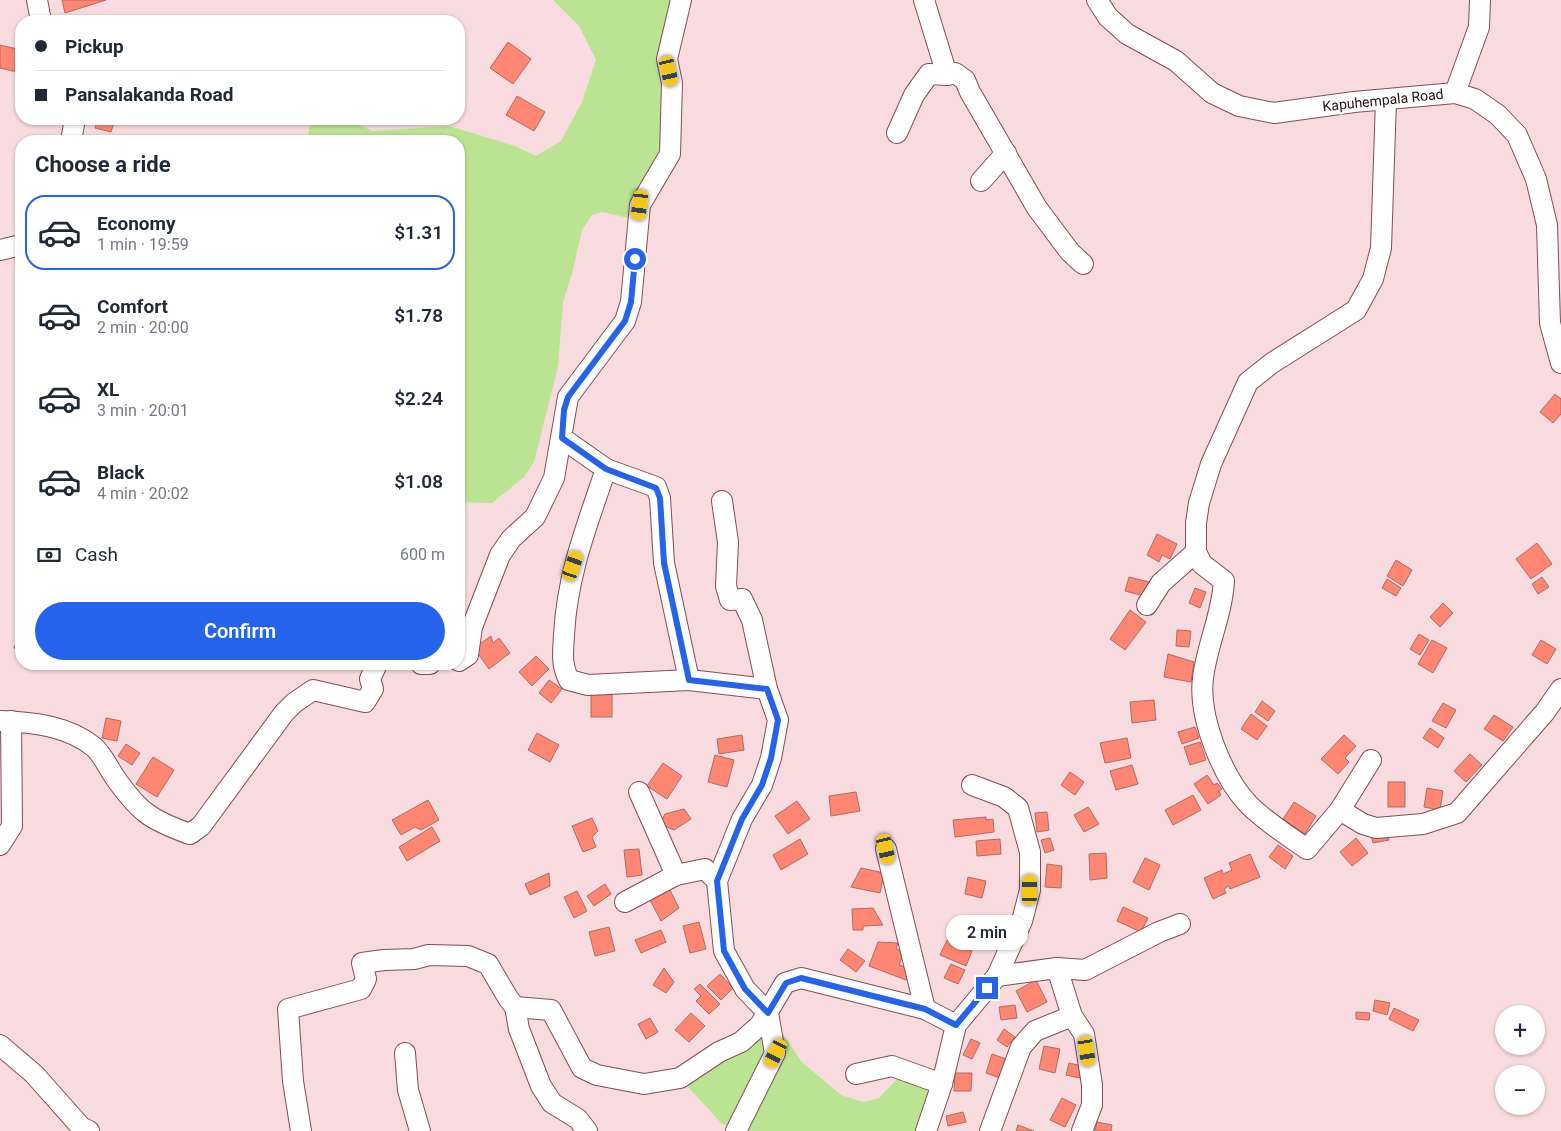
<!DOCTYPE html>
<meta charset="utf-8">
<style>
:root{--surface:#fff;--page:#f2f2f3;--text:#1f2937;--muted:#747a83;--line:#e0e1e3;--accent:#2563eb}
body{margin:0;font-family:Roboto,sans-serif;background:var(--page);color:var(--text);height:100vh;display:flex;flex-direction:column;font-size:19px;white-space:nowrap}
*{box-sizing:border-box;margin:0}
p{font-size:16px;color:var(--muted)}
.icon{flex:none;width:28px;height:28px;fill:none;stroke:currentColor;stroke-width:2;stroke-linecap:round;stroke-linejoin:round}
.map{position:relative;flex:1;overflow:hidden}
.panel{position:absolute;left:15px;top:135px;width:450px;height:535px;display:flex;flex-direction:column;background:var(--surface);border-radius:20px;box-shadow:0 1px 4px #0004}
.panel>*{flex:none}
.hud{position:absolute;left:15px;top:15px;width:450px;height:110px;border-radius:20px;box-shadow:0 1px 4px #0004;display:grid;align-content:center;height:110px;padding:0 20px;background:var(--surface)}
.controls{position:absolute;left:1495px;top:1005px;display:grid;gap:10px}
.controls a{display:grid;place-items:center;width:50px;height:50px;border-radius:50%;background:var(--surface);box-shadow:0 1px 4px #0004;font-size:25px}
.end{position:absolute;width:22px;height:22px;margin:-11px;border:6px solid #2563eb;background:#fff;box-shadow:0 0 0 2px #fff}
.from{border-radius:50%}
.bubble{position:absolute;height:35px;border-radius:18px;background:var(--surface);box-shadow:0 1px 4px #0004;font-size:16px;font-weight:600;line-height:35px;text-align:center}
.car{position:absolute;width:15px;height:30px;margin:-15px -8px;border-radius:6px;box-shadow:0 0 4px 1px #0007;background:linear-gradient(#f5c518 24%,#345 0 40%,#f5c518 0 76%,#345 0 86%,#f5c518 0)}
.hud b{display:flex;align-items:center;gap:18px;height:48px;font-size:19px}
.hud b+b{border-top:1px solid var(--line)}
.hud i{width:12px;height:12px;background:var(--text)}
ul{padding:0;list-style:none}
li{display:flex;align-items:center;gap:15px;height:75px;margin:0 10px 8px;padding:0 10px;border:2px solid transparent;border-radius:20px}
li div{flex:1}
li b{display:block;font-size:19px}
li em{font-style:normal;font-weight:600}
li.on{border-color:var(--accent)}
li>.icon{width:45px;height:45px;stroke-width:1.5}
h2{padding:0 20px;font-size:22px;line-height:60px}
.pay{display:flex;align-items:center;gap:12px;height:55px;padding:0 20px;font-size:19px}
.pay p{margin-inline-start:auto}
.button{display:flex;gap:10px;margin-top:auto;padding:10px 20px}
.button a{flex:1;height:58px;border-radius:30px;background:var(--accent);color:#fff;font-size:20px;font-weight:600;line-height:58px;text-align:center}
.map>svg:first-child{display:block}
.green{fill:#bae492}
.building{fill:#ff8672;stroke:#ac6d62}
.lines{fill:none;stroke-linecap:round;stroke-linejoin:round}
.minor-casing{stroke:#874b54;stroke-width:22}
.minor{stroke:#fff;stroke-width:20}
.route{stroke:#2563eb;stroke-width:6}
.labels{text-anchor:middle;dominant-baseline:central;stroke-width:4.5;stroke-linejoin:round;paint-order:stroke}
.street-label{font-size:14px;fill:#291014;stroke:#fff}
</style>
<div class="map">
<svg width="1561" height="1131" viewBox="0 0 1561 1131">
<rect width="100%" height="100%" fill="#f8dbde"/>
<!-- green -->
<g class="green">
<path d="M 553,0 L 681,0 L 670,154 L 638,220 L 602,212 L 592,215 L 582,230 L 572,274 L 563,302 L 558,366 L 534,462 L 524,477 L 492,503 L 459,502 L 459,141 L 308,141 L 310,119 L 347,119 L 372,131 L 449,126 L 515,146 L 536,156 L 561,141 L 582,102 L 596,60 L 579,26 Z"/>
<path d="M 768,1013 L 802,1062 L 841,1095 L 863,1102 L 879,1098 L 900,1076 L 942,1084 L 926,1131 L 750,1131 L 722,1124 L 680,1078 Z"/>
</g>
<!-- building -->
<g class="building">
<path d="M 62,0 L 106,0 L 65,13 Z"/>
<path d="M 508,42 L 531,59 L 513,84 L 490,68 Z"/>
<path d="M 0,45 L 21,50 L 21,73 L 0,68 Z"/>
<path d="M 517,96 L 545,112 L 534,131 L 506,115 Z"/>
<path d="M 49,119 L 66,119 L 64,125 Z"/>
<path d="M 98,119 L 115,119 L 111,132 L 95,128 Z"/>
<path d="M 1555,394 L 1561,399 L 1561,414 L 1553,423 L 1540,412 Z"/>
<path d="M 1157,534 L 1177,544 L 1170,559 L 1162,555 L 1159,562 L 1147,555 Z"/>
<path d="M 1537,543 L 1552,564 L 1531,579 L 1516,559 Z"/>
<path d="M 1396,560 L 1412,570 L 1403,586 L 1387,576 Z"/>
<path d="M 1129,577 L 1149,582 L 1144,596 L 1125,591 Z"/>
<path d="M 1542,577 L 1549,587 L 1538,594 L 1532,584 Z"/>
<path d="M 1387,579 L 1401,588 L 1396,596 L 1382,588 Z"/>
<path d="M 1195,588 L 1206,592 L 1200,608 L 1189,603 Z"/>
<path d="M 1443,603 L 1453,613 L 1440,627 L 1430,617 Z"/>
<path d="M 1130,610 L 1146,622 L 1125,650 L 1110,639 Z"/>
<path d="M 1177,630 L 1191,631 L 1189,647 L 1176,646 Z"/>
<path d="M 21,631 L 21,651 L 14,648 Z"/>
<path d="M 1419,634 L 1429,640 L 1420,655 L 1410,649 Z"/>
<path d="M 491,636 L 493,643 L 499,638 L 510,653 L 489,669 L 474,648 Z"/>
<path d="M 1432,640 L 1447,648 L 1433,673 L 1418,664 Z"/>
<path d="M 1541,640 L 1556,649 L 1547,664 L 1532,655 Z"/>
<path d="M 1168,654 L 1194,662 L 1191,682 L 1164,677 Z"/>
<path d="M 536,656 L 549,669 L 532,686 L 519,672 Z"/>
<path d="M 549,680 L 562,689 L 551,703 L 539,693 Z"/>
<rect x="591" y="693" width="21" height="24"/>
<path d="M 1154,700 L 1156,720 L 1132,723 L 1130,702 Z"/>
<path d="M 1262,701 L 1275,711 L 1268,721 L 1255,712 Z"/>
<path d="M 1443,703 L 1456,710 L 1446,728 L 1432,721 Z"/>
<path d="M 1251,714 L 1267,726 L 1257,740 L 1241,729 Z"/>
<path d="M 1494,715 L 1513,727 L 1503,741 L 1484,729 Z"/>
<path d="M 106,718 L 121,721 L 117,741 L 102,738 Z"/>
<path d="M 1195,727 L 1199,738 L 1182,744 L 1178,732 Z"/>
<path d="M 1430,728 L 1444,738 L 1438,748 L 1423,738 Z"/>
<path d="M 537,733 L 559,745 L 550,762 L 528,750 Z"/>
<path d="M 742,735 L 744,750 L 719,754 L 717,739 Z"/>
<path d="M 1344,735 L 1356,746 L 1345,758 L 1349,762 L 1338,774 L 1321,759 Z"/>
<path d="M 1127,738 L 1131,758 L 1105,763 L 1100,743 Z"/>
<path d="M 1200,742 L 1206,760 L 1190,765 L 1184,747 Z"/>
<path d="M 126,744 L 140,753 L 132,765 L 118,756 Z"/>
<path d="M 1470,754 L 1482,765 L 1466,782 L 1454,771 Z"/>
<path d="M 715,755 L 734,760 L 727,787 L 708,782 Z"/>
<path d="M 153,757 L 174,770 L 157,797 L 136,784 Z"/>
<path d="M 663,763 L 682,776 L 667,799 L 647,786 Z"/>
<path d="M 1132,765 L 1138,784 L 1116,790 L 1110,771 Z"/>
<path d="M 1070,772 L 1084,782 L 1075,795 L 1061,785 Z"/>
<path d="M 1207,775 L 1214,785 L 1217,783 L 1222,789 L 1219,791 L 1221,795 L 1208,804 L 1194,784 Z"/>
<rect x="1388" y="782" width="17" height="25"/>
<path d="M 1427,788 L 1443,791 L 1440,810 L 1424,807 Z"/>
<path d="M 856,792 L 860,811 L 831,816 L 829,796 Z"/>
<path d="M 1193,795 L 1201,810 L 1173,825 L 1165,810 Z"/>
<path d="M 428,800 L 439,820 L 421,830 L 415,827 L 401,835 L 392,820 Z"/>
<path d="M 797,801 L 810,819 L 788,834 L 775,816 Z"/>
<path d="M 1294,802 L 1316,816 L 1305,834 L 1283,819 Z"/>
<path d="M 1088,807 L 1099,824 L 1084,832 L 1074,815 Z"/>
<path d="M 684,809 L 691,819 L 674,830 L 660,824 L 665,814 Z"/>
<path d="M 1047,812 L 1049,830 L 1037,832 L 1035,813 Z"/>
<path d="M 986,817 L 986,820 L 993,819 L 994,832 L 955,837 L 953,820 Z"/>
<path d="M 592,818 L 598,831 L 592,837 L 596,847 L 583,852 L 572,826 Z"/>
<path d="M 432,827 L 440,841 L 407,861 L 399,847 Z"/>
<path d="M 1386,830 L 1389,840 L 1373,843 L 1371,834 Z"/>
<path d="M 1050,838 L 1054,850 L 1045,853 L 1041,840 Z"/>
<path d="M 1356,838 L 1368,853 L 1352,866 L 1340,852 Z"/>
<path d="M 800,839 L 808,854 L 781,870 L 773,855 Z"/>
<path d="M 1000,839 L 1001,854 L 977,856 L 976,841 Z"/>
<path d="M 1278,845 L 1293,856 L 1285,869 L 1269,857 Z"/>
<path d="M 639,849 L 642,875 L 627,877 L 624,850 Z"/>
<path d="M 1106,853 L 1107,878 L 1090,880 L 1089,854 Z"/>
<path d="M 1250,854 L 1260,877 L 1230,889 L 1229,886 L 1224,889 L 1226,893 L 1213,899 L 1204,878 L 1222,870 L 1223,874 L 1232,870 L 1229,863 Z"/>
<path d="M 1145,858 L 1160,865 L 1149,890 L 1133,882 Z"/>
<path d="M 1047,864 L 1062,866 L 1061,888 L 1045,887 Z"/>
<path d="M 861,868 L 884,873 L 880,893 L 851,887 Z"/>
<path d="M 549,873 L 550,886 L 530,895 L 525,884 Z"/>
<path d="M 968,877 L 986,881 L 982,898 L 965,894 Z"/>
<path d="M 605,884 L 611,894 L 594,906 L 587,896 Z"/>
<path d="M 668,886 L 679,908 L 661,921 L 648,896 Z"/>
<path d="M 577,891 L 587,911 L 574,918 L 564,897 Z"/>
<path d="M 1123,907 L 1148,918 L 1141,932 L 1117,921 Z"/>
<path d="M 873,908 L 883,925 L 863,926 L 863,930 L 853,930 L 852,909 Z"/>
<path d="M 979,917 L 991,924 L 982,940 L 970,934 Z"/>
<path d="M 699,922 L 706,949 L 690,953 L 683,926 Z"/>
<path d="M 609,927 L 615,951 L 595,956 L 589,932 Z"/>
<path d="M 661,930 L 666,942 L 641,953 L 635,940 Z"/>
<path d="M 947,940 L 972,951 L 966,966 L 940,955 Z"/>
<path d="M 878,942 L 898,943 L 896,949 L 904,952 L 899,965 L 910,969 L 906,980 L 869,966 Z"/>
<path d="M 848,949 L 865,961 L 856,972 L 840,960 Z"/>
<path d="M 951,964 L 965,970 L 958,984 L 944,978 Z"/>
<path d="M 664,968 L 674,982 L 666,993 L 653,985 Z"/>
<path d="M 720,974 L 733,988 L 721,1000 L 707,986 Z"/>
<path d="M 1036,980 L 1047,1002 L 1027,1012 L 1016,991 Z"/>
<path d="M 700,984 L 720,1004 L 709,1014 L 696,1001 L 701,996 L 694,989 Z"/>
<path d="M 1375,1000 L 1390,1003 L 1387,1015 L 1373,1011 Z"/>
<path d="M 1015,1005 L 1017,1018 L 1001,1020 L 999,1007 Z"/>
<path d="M 1394,1008 L 1419,1020 L 1413,1031 L 1389,1019 Z"/>
<path d="M 1356,1012 L 1370,1013 L 1369,1020 L 1356,1019 Z"/>
<path d="M 691,1013 L 705,1026 L 689,1042 L 675,1030 Z"/>
<path d="M 650,1018 L 658,1032 L 646,1039 L 638,1024 Z"/>
<path d="M 1004,1029 L 1015,1037 L 1007,1047 L 997,1040 Z"/>
<path d="M 971,1039 L 980,1043 L 972,1059 L 963,1055 Z"/>
<path d="M 1044,1046 L 1060,1049 L 1055,1073 L 1039,1069 Z"/>
<path d="M 992,1054 L 1006,1059 L 1000,1078 L 986,1073 Z"/>
<path d="M 1069,1063 L 1082,1066 L 1080,1078 L 1066,1075 Z"/>
<path d="M 955,1073 L 972,1073 L 971,1091 L 954,1091 Z"/>
<path d="M 1062,1098 L 1076,1105 L 1065,1127 L 1050,1120 Z"/>
<path d="M 963,1112 L 966,1122 L 948,1126 L 946,1116 Z"/>
<path d="M 1097,1122 L 1112,1125 L 1111,1131 L 1095,1131 Z"/>
<path d="M 1018,1125 L 1034,1131 L 1016,1131 Z"/>
</g>
<g class="lines">
<!-- minor casing -->
<g class="minor-casing">
<g id="minor">
<path d="M 37,0 L 41,21"/>
<path d="M 1097,0 L 1108,17 L 1127,34 L 1176,61 L 1212,93 L 1239,106 L 1274,113 L 1354,102 L 1455,93 L 1475,99 L 1498,115 L 1517,135 L 1536,179 L 1547,225 L 1550,323 L 1561,363"/>
<path d="M 947,75 L 955,73 L 965,80 L 970,92 L 1037,208 L 1070,252 L 1083,264"/>
<path d="M 1455,93 L 1479,27 L 1480,0"/>
<path d="M 897,133 L 914,95 L 929,74 L 947,75 L 924,0"/>
<path d="M 71,141 L 75,119"/>
<path d="M 981,181 L 1006,153"/>
<path d="M 0,250 L 21,245"/>
<path d="M 562,438 L 606,469 L 656,487 L 660,498 L 664,563 L 689,680"/>
<path d="M 606,469 C 587,525 567,575 564,635 C 563,652 561,665 569,680 L 588,685 L 689,680 L 767,689 L 778,720 L 771,758 L 762,785 L 742,819 L 717,881 L 724,951 L 745,989 L 768,1013 L 775,1053 L 736,1131"/>
<path d="M 722,501 L 728,542 L 726,586 L 730,600 L 742,599 L 752,620 L 767,689"/>
<path d="M 1147,605 L 1161,583 L 1196,552"/>
<path d="M 459,661 L 468,655 L 472,627 L 500,555 L 511,539 L 535,517 L 554,478 L 568,397 L 625,321 L 631,302 L 640,205 L 670,154 L 672,83 L 667,59 L 681,0"/>
<path d="M 421,664 L 430,664"/>
<path d="M 0,721 C 33,722 68,726 94,747 C 102,754 108,767 114,776 C 138,811 150,820 190,834 L 201,826 L 284,713 L 294,703 L 313,690 L 365,702 L 373,689 L 370,679 L 377,664"/>
<path d="M 1371,760 L 1340,810 L 1307,849 C 1287,835 1266,822 1249,805 C 1222,777 1198,716 1203,678 C 1207,645 1222,615 1224,581 L 1202,564 L 1196,552 L 1196,523 L 1199,503 L 1211,464 L 1248,382 L 1272,363 L 1356,310 L 1373,279 L 1381,248 L 1386,100"/>
<path d="M 639,792 L 676,875"/>
<path d="M 1340,810 L 1363,824 L 1376,828 L 1423,824 L 1457,813 L 1545,712 L 1561,689"/>
<path d="M 0,845 L 12,826 L 11,721"/>
<path d="M 886,849 L 925,1009"/>
<path d="M 625,902 L 676,875 L 705,869 L 717,881"/>
<path d="M 1057,968 L 1072,1016"/>
<path d="M 997,976 L 1057,968 L 1085,970 L 1159,932 L 1180,924"/>
<path d="M 515,1007 L 551,1010 L 582,1068 L 597,1075 L 644,1084 L 680,1078 L 719,1052 L 741,1042 L 760,1025 L 785,983 L 801,978 L 925,1009 L 956,1025"/>
<path d="M 0,1045 L 34,1074 L 81,1127 L 89,1131"/>
<path d="M 405,1053 L 408,1090 L 420,1131"/>
<path d="M 856,1074 L 892,1066 L 942,1084"/>
<path d="M 301,1131 L 293,1081 L 288,1009 L 361,989 L 366,979 L 362,963 L 384,960 L 414,959 L 429,955 L 468,956 L 488,964 L 508,998 L 515,1007 L 519,1029 L 541,1086 L 552,1103 L 578,1119 L 587,1131"/>
<path d="M 926,1131 L 942,1084 L 956,1025 L 997,976 L 1022,921 L 1030,890 L 1030,852 L 1018,808 L 1004,797 L 972,785"/>
<path d="M 990,1131 L 1021,1047 L 1035,1031 L 1072,1016 L 1084,1034 L 1092,1085 L 1092,1105 L 1082,1131"/>
</g>
</g>
<!-- minor -->
<use href="#minor" class="minor"/>
</g>
<g class="lines">
<!-- route -->
<path class="route" d="M 635,259 L 631,302 L 625,321 L 568,397 L 564,410 L 562,438 L 606,469 L 656,488 L 660,498 L 664,563 L 689,680 L 767,689 L 778,720 L 771,758 L 762,785 L 742,819 L 717,881 L 724,951 L 745,989 L 768,1013 L 786,983 L 801,978 L 925,1009 L 956,1025 L 987,988"/>
</g>
<g class="labels">
<!-- street labels -->
<g class="street-label">
<text transform="translate(1383 100) rotate(-6)">Kapuhempala Road</text>
</g>
</g>
</svg>
<div class="controls">
<a>+</a>
<a>−</a>
</div>
<i class="end from" style="left:635px;top:259px"></i>
<i class="end" style="left:987px;top:988px"></i>
<div class="bubble" style="left:946px;top:915px;width:82px">2 min</div>
<i class="car" style="left:669px;top:71px;rotate:167deg"></i>
<i class="car" style="left:640px;top:205px;rotate:187deg"></i>
<i class="car" style="left:573px;top:566px;rotate:19deg"></i>
<i class="car" style="left:886px;top:849px;rotate:167deg"></i>
<i class="car" style="left:1030px;top:890px;rotate:0deg"></i>
<i class="car" style="left:1087px;top:1051px;rotate:171deg"></i>
<i class="car" style="left:776px;top:1053px;rotate:207deg"></i>
<div class="hud">
<b><i class="from"></i>Pickup</b>
<b><i></i>Pansalakanda Road</b>
</div>
<section class="panel">
<h2>Choose a ride</h2>
<ul>
<li class="on"><svg class="icon" aria-label="car" viewBox="0 0 24 24"><path d="M5 17H2v-5l4-1 3-4h7l3 4 3 1v5h-3M9 17h6M6 11h13"/><circle cx="7" cy="17" r="2"/><circle cx="17" cy="17" r="2"/></svg><div><b>Economy</b><p>1 min · 19:59</p></div><em>$1.31</em></li>
<li><svg class="icon" aria-label="car" viewBox="0 0 24 24"><path d="M5 17H2v-5l4-1 3-4h7l3 4 3 1v5h-3M9 17h6M6 11h13"/><circle cx="7" cy="17" r="2"/><circle cx="17" cy="17" r="2"/></svg><div><b>Comfort</b><p>2 min · 20:00</p></div><em>$1.78</em></li>
<li><svg class="icon" aria-label="car" viewBox="0 0 24 24"><path d="M5 17H2v-5l4-1 3-4h7l3 4 3 1v5h-3M9 17h6M6 11h13"/><circle cx="7" cy="17" r="2"/><circle cx="17" cy="17" r="2"/></svg><div><b>XL</b><p>3 min · 20:01</p></div><em>$2.24</em></li>
<li><svg class="icon" aria-label="car" viewBox="0 0 24 24"><path d="M5 17H2v-5l4-1 3-4h7l3 4 3 1v5h-3M9 17h6M6 11h13"/><circle cx="7" cy="17" r="2"/><circle cx="17" cy="17" r="2"/></svg><div><b>Black</b><p>4 min · 20:02</p></div><em>$1.08</em></li>
</ul>
<div class="pay"><svg class="icon" aria-label="cash" viewBox="0 0 24 24"><path d="M3 7h18v10H3z"/><circle cx="12" cy="12" r="2"/></svg>Cash<p>600 m</p></div>
<div class="button"><a>Confirm</a></div>
</section>
</div>
